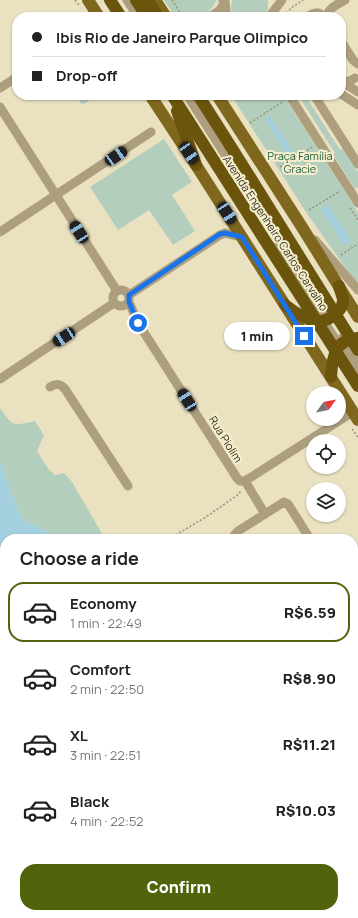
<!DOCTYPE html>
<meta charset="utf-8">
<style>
:root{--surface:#fff;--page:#f6f6f6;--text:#222;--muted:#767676;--line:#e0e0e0;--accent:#51630b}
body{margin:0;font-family:Manrope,sans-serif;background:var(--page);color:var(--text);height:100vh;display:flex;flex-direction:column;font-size:15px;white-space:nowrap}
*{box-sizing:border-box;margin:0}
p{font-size:13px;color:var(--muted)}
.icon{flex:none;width:22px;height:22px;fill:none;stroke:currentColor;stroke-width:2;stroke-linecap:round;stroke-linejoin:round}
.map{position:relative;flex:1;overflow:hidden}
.side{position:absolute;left:0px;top:534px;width:358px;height:384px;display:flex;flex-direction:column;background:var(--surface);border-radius:16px 16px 0 0;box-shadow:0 1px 3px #0004}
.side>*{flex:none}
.hud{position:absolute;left:12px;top:12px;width:334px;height:88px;border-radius:16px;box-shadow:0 1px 3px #0004;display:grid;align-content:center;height:88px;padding:0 20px;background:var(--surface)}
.needle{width:26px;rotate:57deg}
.fabs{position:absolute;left:306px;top:386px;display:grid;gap:8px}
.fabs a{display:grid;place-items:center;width:40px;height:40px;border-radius:50%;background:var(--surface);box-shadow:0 1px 3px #0004;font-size:20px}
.end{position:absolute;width:18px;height:18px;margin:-9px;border:5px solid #1a73e8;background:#fff;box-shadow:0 0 0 2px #fff}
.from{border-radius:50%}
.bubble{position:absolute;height:28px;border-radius:14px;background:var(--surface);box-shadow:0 1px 3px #0004;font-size:13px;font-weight:800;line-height:28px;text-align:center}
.car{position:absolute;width:12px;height:24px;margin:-12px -6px;border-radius:5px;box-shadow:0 0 3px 1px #0007;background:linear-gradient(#222 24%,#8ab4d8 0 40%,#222 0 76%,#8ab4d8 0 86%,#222 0)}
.hud b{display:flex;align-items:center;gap:14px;height:38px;font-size:15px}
.hud b+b{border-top:1px solid var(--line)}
.hud i{width:10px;height:10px;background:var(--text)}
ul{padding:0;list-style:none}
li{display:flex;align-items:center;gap:12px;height:60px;margin:0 8px 6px;padding:0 12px;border:2px solid transparent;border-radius:16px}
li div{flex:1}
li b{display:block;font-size:15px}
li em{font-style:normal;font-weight:800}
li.active{border-color:var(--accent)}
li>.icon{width:36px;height:36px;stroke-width:1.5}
h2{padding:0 20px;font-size:18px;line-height:48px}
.primary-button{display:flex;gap:8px;margin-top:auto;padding:8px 20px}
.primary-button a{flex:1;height:46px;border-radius:16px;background:var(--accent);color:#fff;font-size:16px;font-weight:800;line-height:46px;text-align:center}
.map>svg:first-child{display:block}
.green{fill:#b4cebe}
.water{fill:#a3cfde}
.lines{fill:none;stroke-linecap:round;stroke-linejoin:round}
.path{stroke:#98927a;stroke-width:1.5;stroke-dasharray:2 2;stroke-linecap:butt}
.minor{stroke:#ad9f7d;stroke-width:9}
.major{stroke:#80671e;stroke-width:12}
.highway{stroke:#6b540c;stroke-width:12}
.route{stroke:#1a73e8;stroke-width:5}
.labels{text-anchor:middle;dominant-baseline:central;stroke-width:4;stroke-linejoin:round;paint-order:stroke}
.park-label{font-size:11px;fill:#246041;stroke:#f6efcd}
.street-label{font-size:11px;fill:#302d20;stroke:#f6efcd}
</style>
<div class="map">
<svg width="358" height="918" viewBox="0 0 358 918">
<rect width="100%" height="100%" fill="#e9e1c0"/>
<!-- green -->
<g class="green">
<path d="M 164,0 L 217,0 L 211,9 L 203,17 L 175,17 Z"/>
<path d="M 232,0 L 268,0 L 268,9 L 263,17 L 236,17 L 231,9 Z"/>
<path d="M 76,95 L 98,95 L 82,105 Z"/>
<path d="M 231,95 L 283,95 L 358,212 L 358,286 L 306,212 Z"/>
<path d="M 298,95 L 305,95 L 340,150 L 343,148 L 358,172 L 358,188 L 357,187 L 355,189 L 333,154 L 335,153 Z"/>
<path d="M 164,139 L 192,182 L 172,195 L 195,231 L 173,245 L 149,210 L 118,230 L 90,187 Z"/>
<path d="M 0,408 C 13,427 13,426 35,421 L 44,435 L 37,451 L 49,470 L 55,475 L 64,473 L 72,482 L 105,539 L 54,539 L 50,533 L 22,519 L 0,463 Z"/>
<path d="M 353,862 L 358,870 L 358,918 L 285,918 L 282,913 L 353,913 Z"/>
</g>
<!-- water -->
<g class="water">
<path d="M 270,116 L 293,152 L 288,156 L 265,120 Z"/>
<path d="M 327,205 L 351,241 L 344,245 L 321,209 Z"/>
<path d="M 0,463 L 22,519 L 50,533 L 54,539 L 5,539 L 5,913 L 281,913 L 285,918 L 0,918 Z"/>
</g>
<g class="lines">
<!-- path -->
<g class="path">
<path d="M 75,0 L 79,5"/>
<path d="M 172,0 L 183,17"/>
<path d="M 285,17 L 291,8 L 303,0"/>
<path d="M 138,95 L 140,99"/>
<path d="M 278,95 L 281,100"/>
<path d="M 250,123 L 284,101"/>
<path d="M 280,167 L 312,147"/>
<path d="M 350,208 L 358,220"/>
<path d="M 309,210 L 340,191"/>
<path d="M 341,255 L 358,244"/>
<path d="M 352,429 L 358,437"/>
<path d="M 169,539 L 206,517 L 239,494 L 241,490"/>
<path d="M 353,870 L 358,879"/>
</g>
<!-- minor -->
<g class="minor">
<path d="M 127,0 L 138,17"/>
<path d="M 225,1 L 226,11 L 228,17"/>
<path d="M 210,17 L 220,10 L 224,3 L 223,0"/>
<path d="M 269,17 L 282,0"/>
<path d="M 307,17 C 314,12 318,11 324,17"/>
<path d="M 327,17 C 328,8 338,4 345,0"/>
<path d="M 341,41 L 353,60 L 358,64"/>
<path d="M 341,81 L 358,92"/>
<path d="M 341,81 L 350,81 L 355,78"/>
<path d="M 0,88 L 17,77"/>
<path d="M 341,94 L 358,105"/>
<path d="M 187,95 L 329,317"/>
<path d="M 289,95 L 358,203"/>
<path d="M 314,95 L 358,164"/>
<path d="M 0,107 L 117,291"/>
<path d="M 0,232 L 151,132"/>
<path d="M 315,240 L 358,290"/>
<path d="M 275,246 L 358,374"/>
<circle cx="121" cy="298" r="8"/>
<path d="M 129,295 L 220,235 L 225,233 L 242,237"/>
<path d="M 129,302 L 138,323 L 237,478 L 240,481 L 245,481"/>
<path d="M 342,338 L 358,362"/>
<path d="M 0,379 L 114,303"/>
<path d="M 50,387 C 56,383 60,383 65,389 L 128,486"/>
<path d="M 245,481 L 353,412"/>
<path d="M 245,481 L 265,514"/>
<path d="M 231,539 L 238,531 L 284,502 L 288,504 L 310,539"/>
<path d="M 353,577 L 358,582"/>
<path d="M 353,727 L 358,726"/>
<path d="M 353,770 L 358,767"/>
<path d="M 353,839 L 358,847"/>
</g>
<!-- major -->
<g class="major">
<path d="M 88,0 L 99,17"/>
<path d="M 155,0 L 166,17"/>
<path d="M 150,95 L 196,165 L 358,420"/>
<path d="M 217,95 L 300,224 L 358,317"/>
</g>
<!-- highway -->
<g class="highway">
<path d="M 110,0 L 121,17"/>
<path d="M 136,0 L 147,17"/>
<path d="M 148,0 L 158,17"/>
<path d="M 172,95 L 358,386"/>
<path d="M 198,95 C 252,179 304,265 358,350"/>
<path d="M 177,111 L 196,165"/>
<path d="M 285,305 C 294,312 304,319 315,321 C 326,323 342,313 343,301 C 343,296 340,291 339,286"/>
<path d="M 331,377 C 332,358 335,339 358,338"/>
</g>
</g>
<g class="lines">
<!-- route -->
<path class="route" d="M 138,323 L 129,302 L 129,295 L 220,234 L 225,233 L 242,237 L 304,336"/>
</g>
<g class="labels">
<!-- park labels -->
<g class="park-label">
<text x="300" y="155">Praça Família<tspan x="300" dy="13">Gracie</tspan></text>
</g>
<!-- street labels -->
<g class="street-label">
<text transform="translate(276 233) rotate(57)">Avenida Engenheiro Carlos Carvalho</text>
<text transform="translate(226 439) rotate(58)">Rua Piolim</text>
</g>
</g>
</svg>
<div class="fabs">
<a><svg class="needle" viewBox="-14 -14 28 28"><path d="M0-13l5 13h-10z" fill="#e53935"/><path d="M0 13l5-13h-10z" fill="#767676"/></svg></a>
<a><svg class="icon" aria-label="locate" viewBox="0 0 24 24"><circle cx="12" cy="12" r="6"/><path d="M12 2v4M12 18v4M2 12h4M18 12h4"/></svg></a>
<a><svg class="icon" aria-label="layers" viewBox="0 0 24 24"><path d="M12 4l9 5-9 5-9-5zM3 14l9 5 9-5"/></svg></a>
</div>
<i class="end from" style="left:138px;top:323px"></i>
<i class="end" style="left:304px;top:336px"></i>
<div class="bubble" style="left:224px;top:322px;width:66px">1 min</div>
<i class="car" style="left:189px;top:153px;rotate:146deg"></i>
<i class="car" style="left:116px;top:156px;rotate:56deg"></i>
<i class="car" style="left:227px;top:213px;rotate:147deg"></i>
<i class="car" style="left:79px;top:232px;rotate:327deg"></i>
<i class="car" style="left:64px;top:337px;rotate:237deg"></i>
<i class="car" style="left:187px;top:400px;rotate:328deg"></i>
<div class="hud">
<b><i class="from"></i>Ibis Rio de Janeiro Parque Olimpico</b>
<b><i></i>Drop-off</b>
</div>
<section class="side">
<h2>Choose a ride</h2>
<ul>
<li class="active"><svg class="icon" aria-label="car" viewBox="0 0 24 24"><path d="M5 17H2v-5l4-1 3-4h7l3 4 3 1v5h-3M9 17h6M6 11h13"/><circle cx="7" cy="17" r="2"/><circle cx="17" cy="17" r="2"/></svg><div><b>Economy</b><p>1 min · 22:49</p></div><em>R$6.59</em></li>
<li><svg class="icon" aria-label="car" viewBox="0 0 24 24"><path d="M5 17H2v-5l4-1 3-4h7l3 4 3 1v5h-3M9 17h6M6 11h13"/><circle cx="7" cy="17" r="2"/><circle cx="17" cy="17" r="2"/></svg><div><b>Comfort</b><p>2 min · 22:50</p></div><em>R$8.90</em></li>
<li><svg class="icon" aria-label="car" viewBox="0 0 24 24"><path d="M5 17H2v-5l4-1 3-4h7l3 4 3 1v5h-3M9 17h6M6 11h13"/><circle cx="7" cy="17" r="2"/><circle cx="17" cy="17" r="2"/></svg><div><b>XL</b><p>3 min · 22:51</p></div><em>R$11.21</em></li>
<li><svg class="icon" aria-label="car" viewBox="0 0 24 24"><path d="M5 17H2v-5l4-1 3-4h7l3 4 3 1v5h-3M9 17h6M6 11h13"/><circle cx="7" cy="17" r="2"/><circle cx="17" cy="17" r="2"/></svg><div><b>Black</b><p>4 min · 22:52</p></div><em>R$10.03</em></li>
</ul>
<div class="primary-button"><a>Confirm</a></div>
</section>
</div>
